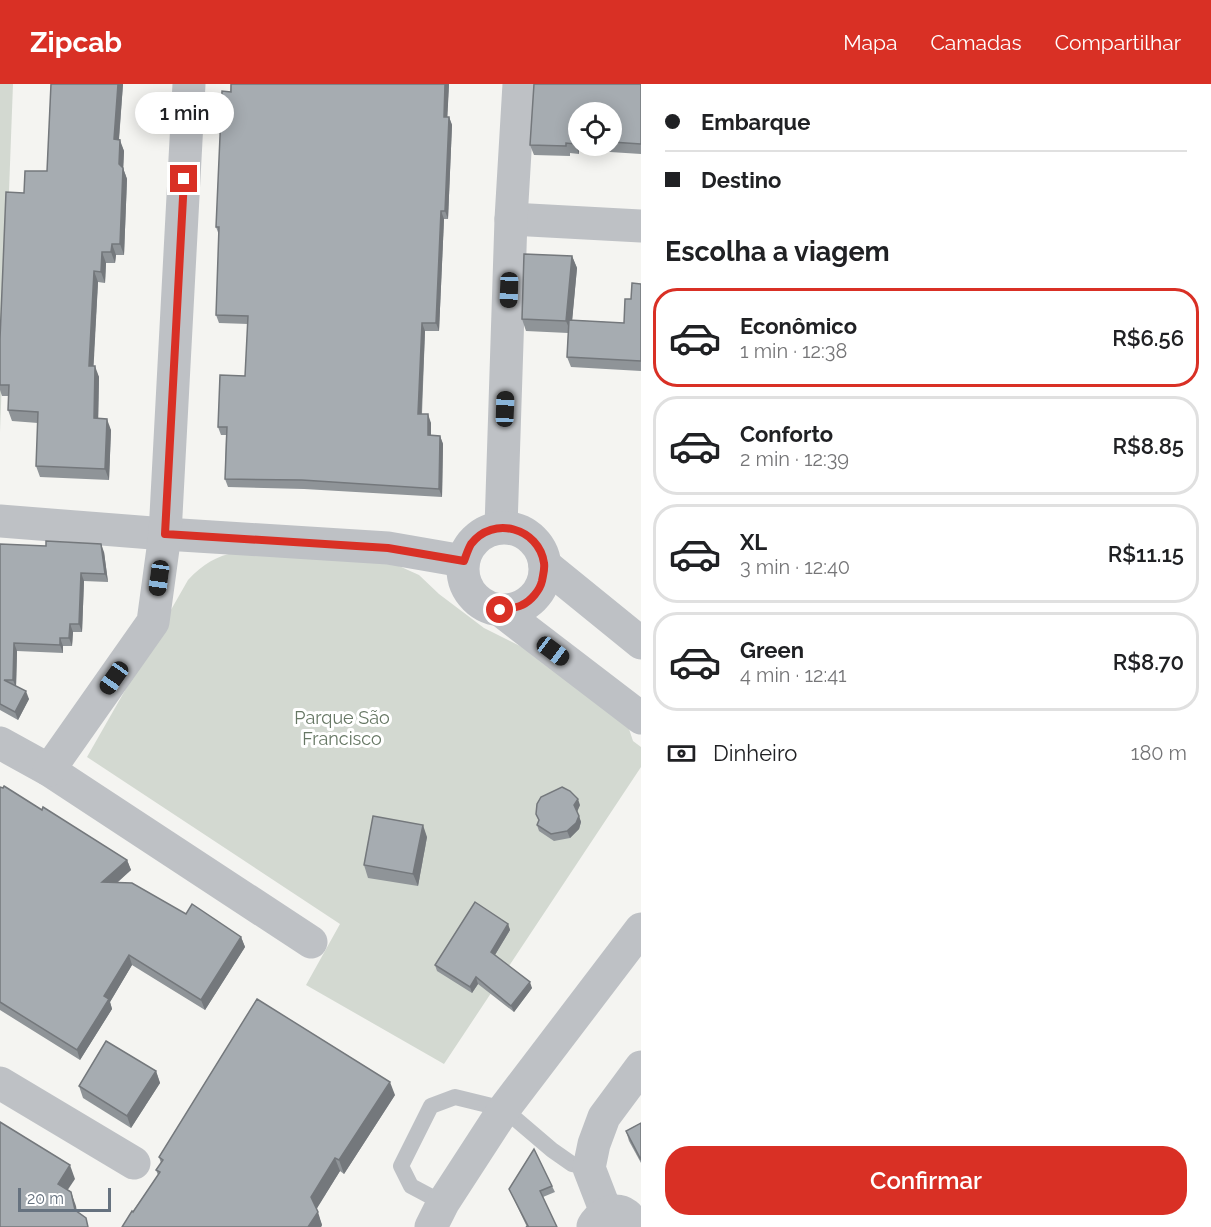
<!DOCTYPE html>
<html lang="pt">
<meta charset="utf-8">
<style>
:root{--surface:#fff;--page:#f6f6f6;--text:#202124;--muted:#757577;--line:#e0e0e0;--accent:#d93025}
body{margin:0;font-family:Raleway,sans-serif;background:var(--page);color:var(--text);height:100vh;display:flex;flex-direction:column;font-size:22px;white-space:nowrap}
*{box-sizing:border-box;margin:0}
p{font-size:20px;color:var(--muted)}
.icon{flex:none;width:33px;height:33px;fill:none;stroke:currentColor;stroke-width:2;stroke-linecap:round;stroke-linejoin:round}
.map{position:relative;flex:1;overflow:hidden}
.details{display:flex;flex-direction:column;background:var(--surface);width:570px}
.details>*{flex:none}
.banner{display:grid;align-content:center;height:132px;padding:0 24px;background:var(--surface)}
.controls{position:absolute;left:568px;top:18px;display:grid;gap:12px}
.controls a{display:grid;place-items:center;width:54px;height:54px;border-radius:50%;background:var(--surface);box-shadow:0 3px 15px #0003;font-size:30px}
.scale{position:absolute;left:18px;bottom:15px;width:93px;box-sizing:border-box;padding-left:6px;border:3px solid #66727f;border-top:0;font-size:16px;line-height:21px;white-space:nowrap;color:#66727f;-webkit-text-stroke:4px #fff;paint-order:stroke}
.end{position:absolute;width:27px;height:27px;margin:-14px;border:8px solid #d93025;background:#fff;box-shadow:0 0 0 3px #fff}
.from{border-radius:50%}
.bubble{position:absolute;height:42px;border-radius:21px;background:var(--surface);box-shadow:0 3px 15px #0003;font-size:20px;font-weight:600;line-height:42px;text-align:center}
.car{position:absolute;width:18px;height:36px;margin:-18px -9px;border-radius:8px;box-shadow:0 0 4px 2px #0007;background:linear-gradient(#222 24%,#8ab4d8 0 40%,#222 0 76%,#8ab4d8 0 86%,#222 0)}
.banner b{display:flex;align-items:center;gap:21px;height:57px;font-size:22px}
.banner b+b{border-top:2px solid var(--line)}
.banner i{width:15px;height:15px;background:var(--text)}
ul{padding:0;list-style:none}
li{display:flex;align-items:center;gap:18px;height:99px;margin:0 12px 9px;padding:0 12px;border:3px solid var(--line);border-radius:24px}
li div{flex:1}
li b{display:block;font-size:22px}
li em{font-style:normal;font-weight:600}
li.active{border-color:var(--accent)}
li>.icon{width:54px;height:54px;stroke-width:1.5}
h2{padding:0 24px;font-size:27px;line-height:72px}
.pay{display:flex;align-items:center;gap:15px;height:66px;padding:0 24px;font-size:22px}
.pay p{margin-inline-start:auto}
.button{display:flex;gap:12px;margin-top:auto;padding:12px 24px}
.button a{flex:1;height:69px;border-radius:24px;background:var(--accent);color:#fff;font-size:24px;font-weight:600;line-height:69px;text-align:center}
header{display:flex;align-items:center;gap:36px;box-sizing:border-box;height:84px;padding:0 30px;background:var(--accent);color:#fff}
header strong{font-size:28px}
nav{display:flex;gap:33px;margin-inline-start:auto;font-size:21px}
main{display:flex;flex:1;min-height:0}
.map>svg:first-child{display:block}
.green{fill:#d3d9d1}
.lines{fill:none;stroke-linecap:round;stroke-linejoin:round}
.service{stroke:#bec1c5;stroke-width:16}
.minor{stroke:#bec1c5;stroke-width:33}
.tertiary{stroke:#bec1c5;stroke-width:33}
.wall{fill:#8f9498;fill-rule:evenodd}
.shaded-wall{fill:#74787c}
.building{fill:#a6acb1;stroke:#74787c;stroke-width:1.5}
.route{stroke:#d93025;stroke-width:8}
.labels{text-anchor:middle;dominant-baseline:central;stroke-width:6;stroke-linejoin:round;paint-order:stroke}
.park-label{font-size:18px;fill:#667764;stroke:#fff}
</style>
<header>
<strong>Zipcab</strong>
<nav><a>Mapa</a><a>Camadas</a><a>Compartilhar</a></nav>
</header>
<main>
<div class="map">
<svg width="641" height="1143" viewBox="0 0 641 1143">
<rect width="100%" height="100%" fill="#f4f4f1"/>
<!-- green -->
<g class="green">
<path d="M 0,0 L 13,0 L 0,348 Z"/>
<path d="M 237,468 L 374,476 L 399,482 L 419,491 L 439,510 L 484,544 L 534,569 L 627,639 L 633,657 L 641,663 L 641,683 L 444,980 L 306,901 L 340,840 L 87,673 L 188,496 C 203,480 216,472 237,468 Z"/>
</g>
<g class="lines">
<!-- service -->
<path class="service" d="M 443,1119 L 411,1102 L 401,1082 L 431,1022 L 455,1013 L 504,1025 L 552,1066 L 572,1080 L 589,1084"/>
<!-- minor -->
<g class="minor">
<path d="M 511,135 L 641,142"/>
<path d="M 0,437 L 165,450 L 388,464 L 463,477"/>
<path d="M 501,443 L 511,135 L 519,0"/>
<circle cx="504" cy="485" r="41"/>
<path d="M 545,481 L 641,559"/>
<path d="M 500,526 L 641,634"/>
<path d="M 0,659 L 49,686 L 311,858"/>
<path d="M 49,686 L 153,538 L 165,450 L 189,0"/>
<path d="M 0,999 L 134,1079"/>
<path d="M 606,1128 L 589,1084 L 594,1060 L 604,1033 L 641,983"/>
<path d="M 593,1142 C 604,1124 627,1120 634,1143"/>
</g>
<!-- tertiary -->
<path class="tertiary" d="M 431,1143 L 443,1119 L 504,1025 L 641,845"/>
</g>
<!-- wall -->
<g class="wall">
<path d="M 42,0 L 123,0 L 119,56 L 124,67 L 123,84 L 127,95 L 124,171 L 116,171 L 115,179 L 106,179 L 105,199 L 98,198 L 93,282 L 99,293 L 98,334 L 111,346 L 109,396 L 40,393 L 36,382 L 38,339 L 12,337 L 8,326 L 9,312 L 2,312 L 0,306 L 0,255 L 24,109 L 47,87 L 51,0 Z"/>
<path d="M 231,0 L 449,0 L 447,33 L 449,33 L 452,41 L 448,135 L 444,135 L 439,247 L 425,247 L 422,330 L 431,339 L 431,352 L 440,352 L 443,360 L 442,413 L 304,405 L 228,403 L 225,395 L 226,351 L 221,351 L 218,343 L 245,292 L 248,240 L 219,239 L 216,231 L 219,151 L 216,143 Z"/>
<path d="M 534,0 L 641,0 L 641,70 L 579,66 L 579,70 L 570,69 L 570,72 L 534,71 L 530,61 ZM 579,28 L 612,28 L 612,62 L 579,62 Z"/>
<path d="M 572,172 L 577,184 L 572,236 L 624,239 L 631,215 L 641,200 L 641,287 L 571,283 L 567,273 L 568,249 L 526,247 L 522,235 Z"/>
<path d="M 0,460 L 104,468 L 108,498 L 84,497 L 82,548 L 73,548 L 72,562 L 63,562 L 63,569 L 17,567 L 16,602 L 29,615 L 18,636 L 0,626 Z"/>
<path d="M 0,703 L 42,726 L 127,776 L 131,786 L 117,799 L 186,830 L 241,853 L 245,863 L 205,926 L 132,881 L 110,918 L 112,925 L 80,976 L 0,926 Z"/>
<path d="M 580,721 L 577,727 L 581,738 L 579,745 L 570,754 L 554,757 L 539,747 L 537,741 L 539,737 L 536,730 Z"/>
<path d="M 427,753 L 418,802 L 368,794 L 364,781 Z"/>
<path d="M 508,840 L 510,846 L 495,871 L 532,904 L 514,928 L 478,900 L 472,909 L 437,887 L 435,881 Z"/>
<path d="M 156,987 L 160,999 L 131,1044 L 83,1014 L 79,1002 Z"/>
<path d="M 395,1011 L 344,1090 L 340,1087 L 316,1125 L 322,1141 L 321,1143 L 122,1143 L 158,1091 L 156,1086 L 161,1079 L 159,1073 Z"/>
<path d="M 641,1039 L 641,1079 L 629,1057 L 626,1047 Z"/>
<path d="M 552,1102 L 555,1108 L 543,1113 L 527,1143 L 509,1105 Z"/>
</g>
<!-- shaded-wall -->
<g class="shaded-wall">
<path d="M 118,0 L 123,0 L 118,66 L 114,55 Z"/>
<path d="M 445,0 L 449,0 L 447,41 L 444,33 Z"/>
<path d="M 449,33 L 452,41 L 448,135 L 445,127 Z"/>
<path d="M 120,56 L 124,67 L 123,91 L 119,80 Z"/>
<path d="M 576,56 L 579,66 L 579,70 L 575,60 Z"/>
<path d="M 123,84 L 127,95 L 124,171 L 120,160 Z"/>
<path d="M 441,127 L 444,135 L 439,247 L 436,239 Z"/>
<path d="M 112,160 L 116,171 L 115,179 L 111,168 Z"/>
<path d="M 102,168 L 106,179 L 105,199 L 101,188 Z"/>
<path d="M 572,172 L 577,184 L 571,249 L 566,237 Z"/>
<path d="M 94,187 L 98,198 L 93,293 L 89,282 Z"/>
<path d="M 422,239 L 425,247 L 421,338 L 418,330 Z"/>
<path d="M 95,282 L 99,293 L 98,345 L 94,334 Z"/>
<path d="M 428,330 L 431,339 L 431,360 L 428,351 Z"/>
<path d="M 107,335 L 111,346 L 109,396 L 105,385 Z"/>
<path d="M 440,352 L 443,360 L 442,413 L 439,405 Z"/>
<path d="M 101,460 L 104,468 L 108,498 L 105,490 Z"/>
<path d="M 81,489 L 84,497 L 82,548 L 79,540 Z"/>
<path d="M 70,540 L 73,548 L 72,562 L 69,554 Z"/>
<path d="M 60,554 L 63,562 L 63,569 L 60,561 Z"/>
<path d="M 14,559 L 17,567 L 16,604 L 13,596 Z"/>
<path d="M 26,607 L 29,615 L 18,636 L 15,628 Z"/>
<path d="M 578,715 L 580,721 L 577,728 L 574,721 Z"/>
<path d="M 579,732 L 581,738 L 579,745 L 570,754 L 567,747 Z"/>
<path d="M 423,741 L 427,753 L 418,802 L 413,790 Z"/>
<path d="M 127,776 L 131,786 L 106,808 L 102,798 Z"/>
<path d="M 508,840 L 510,846 L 493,874 L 491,868 Z"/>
<path d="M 241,853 L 245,863 L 205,926 L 201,916 Z"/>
<path d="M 129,871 L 132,881 L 110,918 L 112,925 L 80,976 L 77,966 L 104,912 Z"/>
<path d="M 476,893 L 478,900 L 472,909 L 470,903 Z"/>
<path d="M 530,898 L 532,904 L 514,928 L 511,922 Z"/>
<path d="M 156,987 L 160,999 L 131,1044 L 127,1032 Z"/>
<path d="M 390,998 L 395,1011 L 344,1090 L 339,1076 Z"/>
<path d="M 335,1074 L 340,1087 L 316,1126 L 311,1113 Z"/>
<path d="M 70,1081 L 75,1095 L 63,1113 L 58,1100 Z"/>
<path d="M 71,1108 L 76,1122 L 79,1140 L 75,1126 Z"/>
<path d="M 318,1128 L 322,1141 L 321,1143 L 308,1143 Z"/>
</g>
<!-- building -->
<g class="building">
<path d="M 51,0 L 118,0 L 114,55 L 120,56 L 119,80 L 123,84 L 120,160 L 112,160 L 111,168 L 102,168 L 101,188 L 94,187 L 89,282 L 95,282 L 94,334 L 107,335 L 105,385 L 36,382 L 38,328 L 8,326 L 9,301 L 0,301 L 0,255 L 6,108 L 24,109 L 25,87 L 47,87 Z"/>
<path d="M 231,0 L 445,0 L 444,33 L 449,33 L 445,127 L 441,127 L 436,239 L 422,239 L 418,330 L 428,330 L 428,351 L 440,352 L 439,405 L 302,396 L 225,395 L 227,343 L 218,343 L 220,291 L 245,292 L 248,232 L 216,231 L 219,143 L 216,143 L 222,7 L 231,8 Z"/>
<path d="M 534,0 L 641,0 L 641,60 L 612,58 L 612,28 L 579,28 L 579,56 L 576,56 L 575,60 L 566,59 L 566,62 L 530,61 Z"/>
<path d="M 524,170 L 572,172 L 566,237 L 522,235 Z"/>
<path d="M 632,199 L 641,200 L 641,277 L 567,273 L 569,236 L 624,239 L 625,215 L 631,215 Z"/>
<path d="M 46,457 L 101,460 L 105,490 L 81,489 L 79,540 L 70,540 L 69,554 L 60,554 L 60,561 L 14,559 L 13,596 L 4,596 L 26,607 L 15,628 L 0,620 L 0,460 L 46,462 Z"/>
<path d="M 4,702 L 42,726 L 43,723 L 127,776 L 102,798 L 132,799 L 186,830 L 192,820 L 241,853 L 201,916 L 129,871 L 104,912 L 109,915 L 77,966 L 0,918 L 0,703 L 3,704 Z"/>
<path d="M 562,703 L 570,707 L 578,715 L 574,721 L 579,732 L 576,739 L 567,747 L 551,750 L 537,741 L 539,736 L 536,730 L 537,720 L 541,713 Z"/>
<path d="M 373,732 L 423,741 L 413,790 L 364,781 Z"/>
<path d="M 475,818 L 508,840 L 491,868 L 530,898 L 511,922 L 476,893 L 470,903 L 435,881 Z"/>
<path d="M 257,915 L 390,998 L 339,1076 L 335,1074 L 311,1113 L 318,1128 L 308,1143 L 122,1143 L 132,1127 L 133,1128 L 160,1088 L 156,1086 L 163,1076 L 159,1073 Z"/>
<path d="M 106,957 L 156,987 L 127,1032 L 79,1002 Z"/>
<path d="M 0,1038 L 70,1081 L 58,1100 L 71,1108 L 75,1126 L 86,1134 L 88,1143 L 0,1143 Z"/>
<path d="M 641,1039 L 641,1076 L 626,1047 Z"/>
<path d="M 534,1065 L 552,1102 L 540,1107 L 557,1143 L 526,1143 L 528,1142 L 509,1105 Z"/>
</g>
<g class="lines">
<!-- route -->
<path class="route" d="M 184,95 L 165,450 L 388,464 L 464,477 C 466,472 468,465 471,460 C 493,431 539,444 544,479 C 545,485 543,491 542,497 C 540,506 531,517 522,521 C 516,524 507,525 500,526"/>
</g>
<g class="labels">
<!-- park labels -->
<g class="park-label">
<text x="342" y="633">Parque São<tspan x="342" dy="21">Francisco</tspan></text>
</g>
</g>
</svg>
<div class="controls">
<a><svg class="icon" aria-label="locate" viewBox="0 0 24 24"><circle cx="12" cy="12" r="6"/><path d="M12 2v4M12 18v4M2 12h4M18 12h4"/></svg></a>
</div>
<div class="scale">20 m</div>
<i class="end from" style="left:500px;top:526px"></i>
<i class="end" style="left:184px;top:95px"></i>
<div class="bubble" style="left:135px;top:8px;width:99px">1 min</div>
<i class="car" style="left:509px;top:206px;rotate:182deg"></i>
<i class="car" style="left:505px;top:325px;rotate:2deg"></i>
<i class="car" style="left:159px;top:494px;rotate:188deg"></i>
<i class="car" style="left:553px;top:567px;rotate:127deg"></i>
<i class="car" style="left:114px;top:594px;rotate:215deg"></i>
</div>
<section class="details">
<div class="banner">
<b><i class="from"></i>Embarque</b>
<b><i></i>Destino</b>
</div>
<h2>Escolha a viagem</h2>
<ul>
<li class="active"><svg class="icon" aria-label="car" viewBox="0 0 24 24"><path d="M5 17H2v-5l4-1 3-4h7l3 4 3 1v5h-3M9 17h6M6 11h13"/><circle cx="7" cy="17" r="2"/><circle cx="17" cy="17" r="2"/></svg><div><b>Econômico</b><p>1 min · 12:38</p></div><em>R$6.56</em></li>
<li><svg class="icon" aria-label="car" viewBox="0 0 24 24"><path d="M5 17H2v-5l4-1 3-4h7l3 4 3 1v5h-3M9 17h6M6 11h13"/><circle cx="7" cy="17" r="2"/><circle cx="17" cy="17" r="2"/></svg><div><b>Conforto</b><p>2 min · 12:39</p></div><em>R$8.85</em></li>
<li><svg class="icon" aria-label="car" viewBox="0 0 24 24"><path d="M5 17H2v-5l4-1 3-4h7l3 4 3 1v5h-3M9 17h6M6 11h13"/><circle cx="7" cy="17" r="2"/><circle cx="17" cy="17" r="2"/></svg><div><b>XL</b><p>3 min · 12:40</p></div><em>R$11.15</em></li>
<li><svg class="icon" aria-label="car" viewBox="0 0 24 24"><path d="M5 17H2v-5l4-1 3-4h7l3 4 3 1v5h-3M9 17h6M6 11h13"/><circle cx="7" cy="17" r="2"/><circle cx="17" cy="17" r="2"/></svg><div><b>Green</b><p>4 min · 12:41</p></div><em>R$8.70</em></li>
</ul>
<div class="pay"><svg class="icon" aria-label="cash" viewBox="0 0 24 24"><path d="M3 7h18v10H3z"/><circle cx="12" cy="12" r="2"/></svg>Dinheiro<p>180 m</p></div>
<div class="button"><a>Confirmar</a></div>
</section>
</main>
